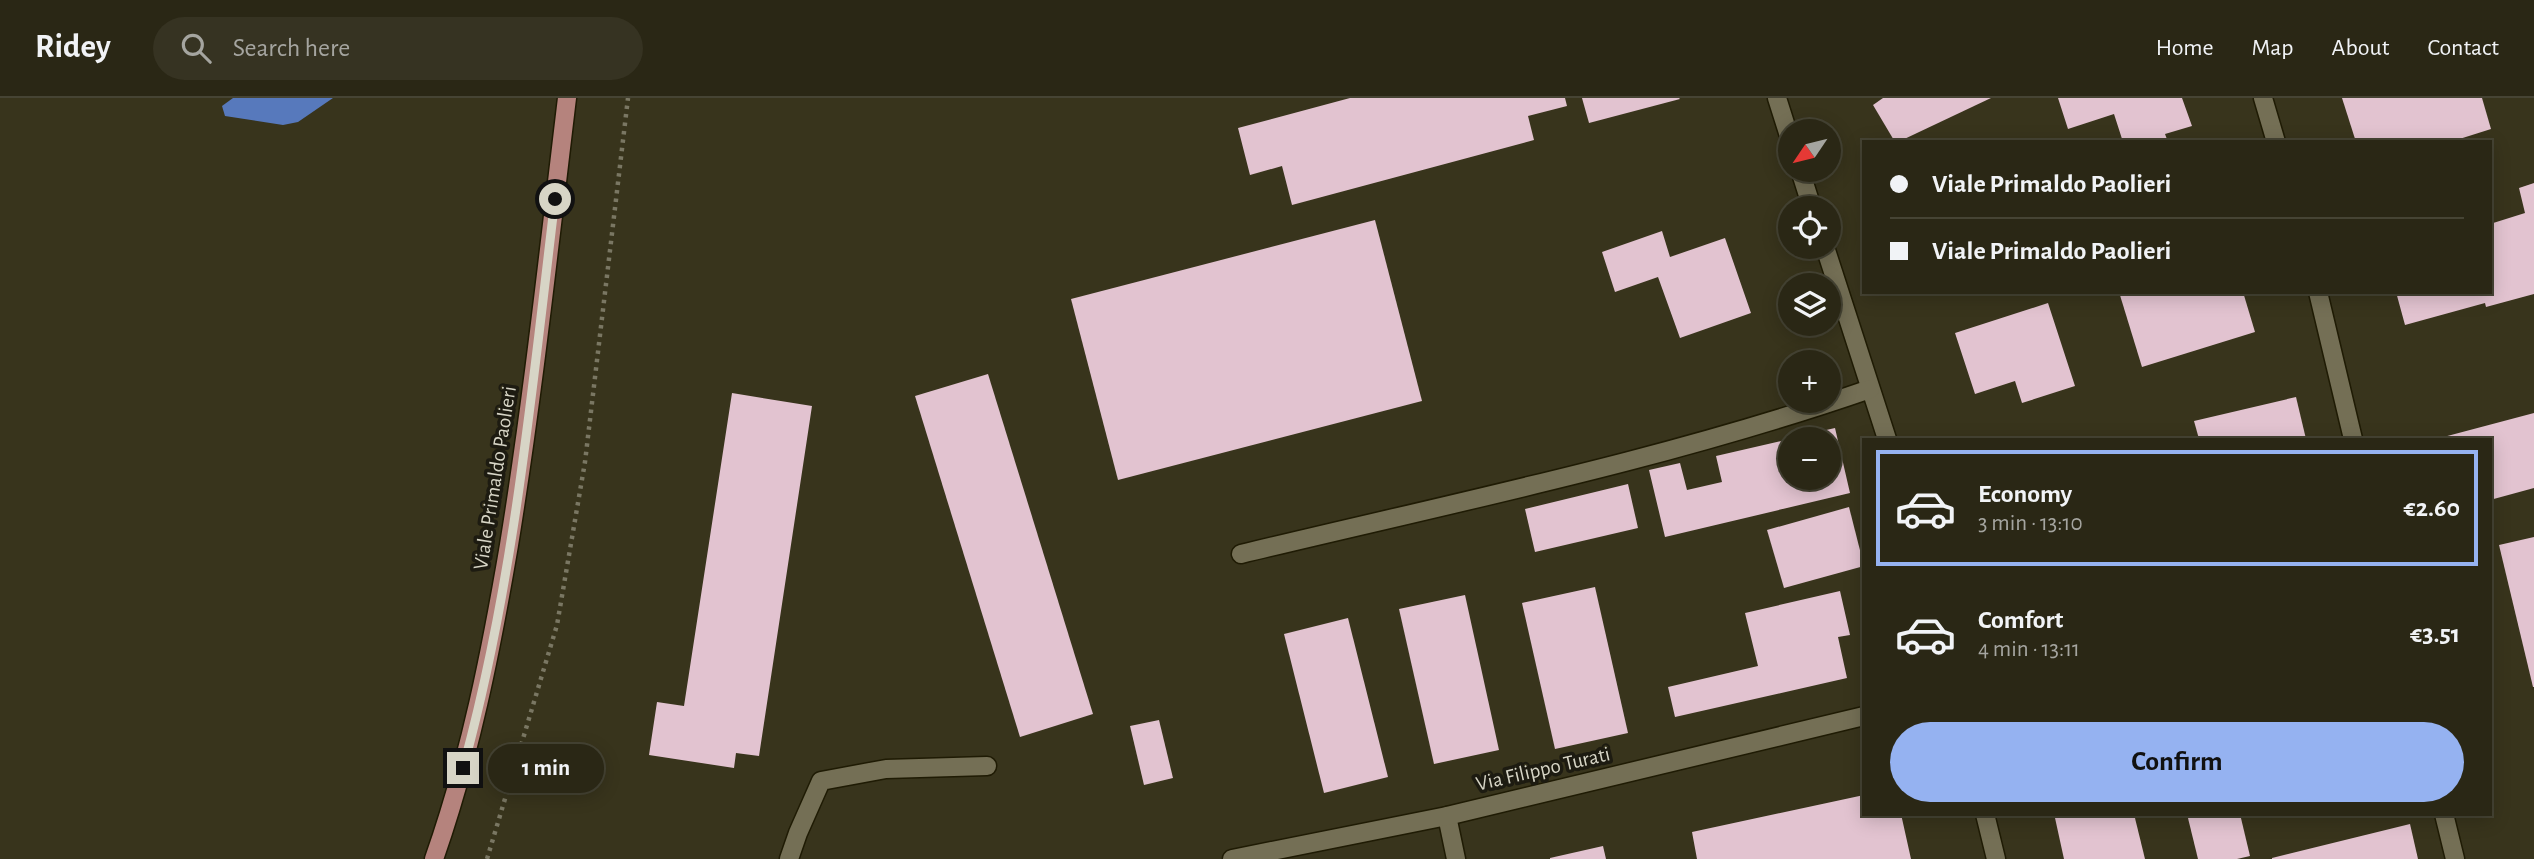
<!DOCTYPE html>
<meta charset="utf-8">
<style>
:root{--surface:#2a2715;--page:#363322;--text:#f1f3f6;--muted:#a5a5a0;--line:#464434;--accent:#95b2f1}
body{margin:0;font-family:"Alegreya Sans",sans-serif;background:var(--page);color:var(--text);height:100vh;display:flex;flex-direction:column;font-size:26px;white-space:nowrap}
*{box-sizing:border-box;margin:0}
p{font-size:23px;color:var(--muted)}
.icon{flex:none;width:38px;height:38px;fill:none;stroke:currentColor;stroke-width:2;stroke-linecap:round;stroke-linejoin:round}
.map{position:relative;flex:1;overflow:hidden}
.details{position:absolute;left:1862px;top:340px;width:630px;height:378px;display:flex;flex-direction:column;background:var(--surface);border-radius:0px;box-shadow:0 4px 18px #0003,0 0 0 2px var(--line)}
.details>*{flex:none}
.banner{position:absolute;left:1862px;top:42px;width:630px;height:154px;border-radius:0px;box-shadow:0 4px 18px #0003,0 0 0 2px var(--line);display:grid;align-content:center;height:154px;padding:0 28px;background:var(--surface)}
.needle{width:46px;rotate:235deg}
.controls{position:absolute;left:1778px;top:21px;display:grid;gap:14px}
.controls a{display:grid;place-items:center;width:63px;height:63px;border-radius:50%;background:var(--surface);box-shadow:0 4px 18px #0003,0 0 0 2px var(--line);font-size:35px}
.end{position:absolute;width:32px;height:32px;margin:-16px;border:9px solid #d7d5c6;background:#111;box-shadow:0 0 0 4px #111}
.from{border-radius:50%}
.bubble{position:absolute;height:49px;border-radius:24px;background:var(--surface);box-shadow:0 4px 18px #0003,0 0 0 2px var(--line);font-size:23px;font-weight:700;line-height:49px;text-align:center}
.banner b{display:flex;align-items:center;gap:24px;height:66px;font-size:26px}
.banner b+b{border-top:2px solid var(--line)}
.banner i{width:18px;height:18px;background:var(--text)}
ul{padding:12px 0 0;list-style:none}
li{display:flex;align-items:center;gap:21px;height:116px;margin:0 14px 10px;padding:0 14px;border:4px solid transparent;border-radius:0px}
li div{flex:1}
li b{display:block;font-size:26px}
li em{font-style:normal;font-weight:700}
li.active{border-color:var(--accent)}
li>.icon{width:63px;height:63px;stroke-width:1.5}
.cta{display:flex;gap:14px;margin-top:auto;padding:14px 28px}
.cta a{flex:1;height:80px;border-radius:42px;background:var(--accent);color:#111;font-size:28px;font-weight:700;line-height:80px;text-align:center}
header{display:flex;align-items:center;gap:42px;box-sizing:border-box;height:98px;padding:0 35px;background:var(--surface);border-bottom:2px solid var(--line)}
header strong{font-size:33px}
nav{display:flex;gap:38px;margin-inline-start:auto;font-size:24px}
.search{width:490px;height:63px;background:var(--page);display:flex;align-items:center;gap:18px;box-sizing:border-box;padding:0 24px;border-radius:38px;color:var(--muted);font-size:26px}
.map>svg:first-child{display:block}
.water{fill:#5779bc}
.building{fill:#e2c3d0}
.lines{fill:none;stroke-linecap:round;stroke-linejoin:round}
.minor-casing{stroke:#1f1b04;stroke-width:21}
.major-casing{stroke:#1f1b04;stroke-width:21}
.path{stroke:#7a7763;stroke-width:4.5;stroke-dasharray:3.5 5;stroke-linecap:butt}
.minor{stroke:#746f55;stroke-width:18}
.major{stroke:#b5837d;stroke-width:18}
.route{stroke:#d7d5c6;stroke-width:9}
.labels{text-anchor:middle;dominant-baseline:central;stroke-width:7;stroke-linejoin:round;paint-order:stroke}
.street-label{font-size:21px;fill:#d7d5c6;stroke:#1d1b11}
</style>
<header>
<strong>Ridey</strong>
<div class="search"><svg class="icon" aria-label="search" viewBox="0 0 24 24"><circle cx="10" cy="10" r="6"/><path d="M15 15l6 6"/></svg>Search here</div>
<nav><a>Home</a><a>Map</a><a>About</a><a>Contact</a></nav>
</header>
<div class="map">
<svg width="2534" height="761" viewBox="0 0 2534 761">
<rect width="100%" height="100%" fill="#38341c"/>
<!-- water -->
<path class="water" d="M 233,0 L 333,0 L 298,24 L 283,27 L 225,18 L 222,8 Z"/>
<!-- building -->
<g class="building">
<path d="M 1350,0 L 1565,0 L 1567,8 L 1528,18 L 1534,42 L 1292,107 L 1282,68 L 1250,77 L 1238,30 Z"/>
<path d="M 1582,0 L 1679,0 L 1680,1 L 1589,25 Z"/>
<path d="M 1883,0 L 1991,0 L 1898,44 L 1895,44 L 1873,7 Z"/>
<path d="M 2058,0 L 2182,0 L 2192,28 L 2165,36 L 2168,44 L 2123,44 L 2114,16 L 2068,31 Z"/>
<path d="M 2342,0 L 2482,0 L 2491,31 L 2450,44 L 2356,44 Z"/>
<path d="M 2534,85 L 2534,196 L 2486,209 L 2485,205 L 2405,227 L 2396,194 L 2490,194 L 2490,126 L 2525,115 L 2519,90 Z"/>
<path d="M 1375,122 L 1422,303 L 1118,382 L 1071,201 Z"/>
<path d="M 1662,133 L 1670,159 L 1725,140 L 1751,215 L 1680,240 L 1658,179 L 1615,194 L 1602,154 Z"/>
<path d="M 2119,194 L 2243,194 L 2255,234 L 2142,269 Z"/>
<path d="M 2048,205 L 2075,288 L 2022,305 L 2015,283 L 1975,296 L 1955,235 Z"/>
<path d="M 988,276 L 1093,616 L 1020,639 L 915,298 Z"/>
<path d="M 732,295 L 812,308 L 759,658 L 736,655 L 734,670 L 649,657 L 657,604 L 684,608 Z"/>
<path d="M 2296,299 L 2306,341 L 2199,341 L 2194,323 Z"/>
<path d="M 2534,315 L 2534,390 L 2490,402 L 2490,341 L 2436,341 Z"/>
<path d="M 1835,330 L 1850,395 L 1665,439 L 1649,372 L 1680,365 L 1687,392 L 1722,384 L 1716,358 L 1790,341 L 1790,380 L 1829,380 L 1829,341 L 1791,340 Z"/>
<path d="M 1628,386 L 1638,430 L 1535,454 L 1525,411 Z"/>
<path d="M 1849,409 L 1864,468 L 1784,490 L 1767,432 Z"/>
<path d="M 2534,439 L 2534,589 L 2533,589 L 2499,447 Z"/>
<path d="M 1595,489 L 1628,635 L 1555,651 L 1522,505 Z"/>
<path d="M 1840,493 L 1850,537 L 1838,539 L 1847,580 L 1675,619 L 1668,589 L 1758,568 L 1745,515 Z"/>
<path d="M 1465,497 L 1499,652 L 1434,666 L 1399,511 Z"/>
<path d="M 1348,520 L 1388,679 L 1324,695 L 1284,536 Z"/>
<path d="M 1159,622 L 1173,680 L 1144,687 L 1130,628 Z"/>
<path d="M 1864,697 L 1864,716 L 1901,716 L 1911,761 L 1697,761 L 1692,734 Z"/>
<path d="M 2072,716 L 2134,716 L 2145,761 L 2064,761 L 2055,720 Z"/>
<path d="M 2187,716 L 2240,716 L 2250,758 L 2237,761 L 2198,761 Z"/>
<path d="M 2410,726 L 2418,761 L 2272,761 L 2272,760 Z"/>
<path d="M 1603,748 L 1606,761 L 1550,761 L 1550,760 Z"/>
</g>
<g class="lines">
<!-- minor casing -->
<g class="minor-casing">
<g id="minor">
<path d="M 1777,0 L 1790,41"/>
<path d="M 2263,0 L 2276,44"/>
<path d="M 1800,72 L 1812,110"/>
<path d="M 1825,149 L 1887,341"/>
<path d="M 2318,194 L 2353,341"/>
<path d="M 1241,456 C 1452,405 1665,362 1870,291"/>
<path d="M 1985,716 L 1996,761"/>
<path d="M 2444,716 L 2455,761"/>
<path d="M 1447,718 L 1456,761"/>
<path d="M 789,761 L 798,735 L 821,683 L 886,671 L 987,668"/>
<path d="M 1232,761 L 1447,718 L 1864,618"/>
</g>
</g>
<!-- major casing -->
<g class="major-casing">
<path id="major" d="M 434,761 C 470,659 491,553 509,447 C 533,299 549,149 567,0"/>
</g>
<!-- path -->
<path class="path" d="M 487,761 L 557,527 L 585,364 L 628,0"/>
<!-- minor -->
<use href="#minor" class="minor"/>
<!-- major -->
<use href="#major" class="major"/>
</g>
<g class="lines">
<!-- route -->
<path class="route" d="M 463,670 C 514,485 532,291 555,101"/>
</g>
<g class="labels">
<!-- street labels -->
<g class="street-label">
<text transform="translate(495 380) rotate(-81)">Viale Primaldo Paolieri</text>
<text transform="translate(1543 671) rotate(-13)">Via Filippo Turati</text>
</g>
</g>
</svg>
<div class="controls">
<a><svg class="needle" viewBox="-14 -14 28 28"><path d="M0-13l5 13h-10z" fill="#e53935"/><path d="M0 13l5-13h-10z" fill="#a5a5a0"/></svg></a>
<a><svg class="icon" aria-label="locate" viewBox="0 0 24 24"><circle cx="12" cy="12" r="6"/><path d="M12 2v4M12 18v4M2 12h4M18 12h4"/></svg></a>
<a><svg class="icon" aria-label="layers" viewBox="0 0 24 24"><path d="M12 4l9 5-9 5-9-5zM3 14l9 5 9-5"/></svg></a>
<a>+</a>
<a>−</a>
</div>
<i class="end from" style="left:555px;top:101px"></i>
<i class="end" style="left:463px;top:670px"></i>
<div class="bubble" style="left:488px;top:646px;width:116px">1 min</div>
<div class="banner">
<b><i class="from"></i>Viale Primaldo Paolieri</b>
<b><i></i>Viale Primaldo Paolieri</b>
</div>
<section class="details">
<ul>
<li class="active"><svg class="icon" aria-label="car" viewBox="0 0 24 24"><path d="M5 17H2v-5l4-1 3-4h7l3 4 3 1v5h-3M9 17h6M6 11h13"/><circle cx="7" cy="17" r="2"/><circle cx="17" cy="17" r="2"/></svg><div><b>Economy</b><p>3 min · 13:10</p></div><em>€2.60</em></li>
<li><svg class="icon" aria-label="car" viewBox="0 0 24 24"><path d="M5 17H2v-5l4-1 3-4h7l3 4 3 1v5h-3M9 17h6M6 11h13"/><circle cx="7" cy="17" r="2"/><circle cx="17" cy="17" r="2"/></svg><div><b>Comfort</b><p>4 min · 13:11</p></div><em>€3.51</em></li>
</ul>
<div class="cta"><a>Confirm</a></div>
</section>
</div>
